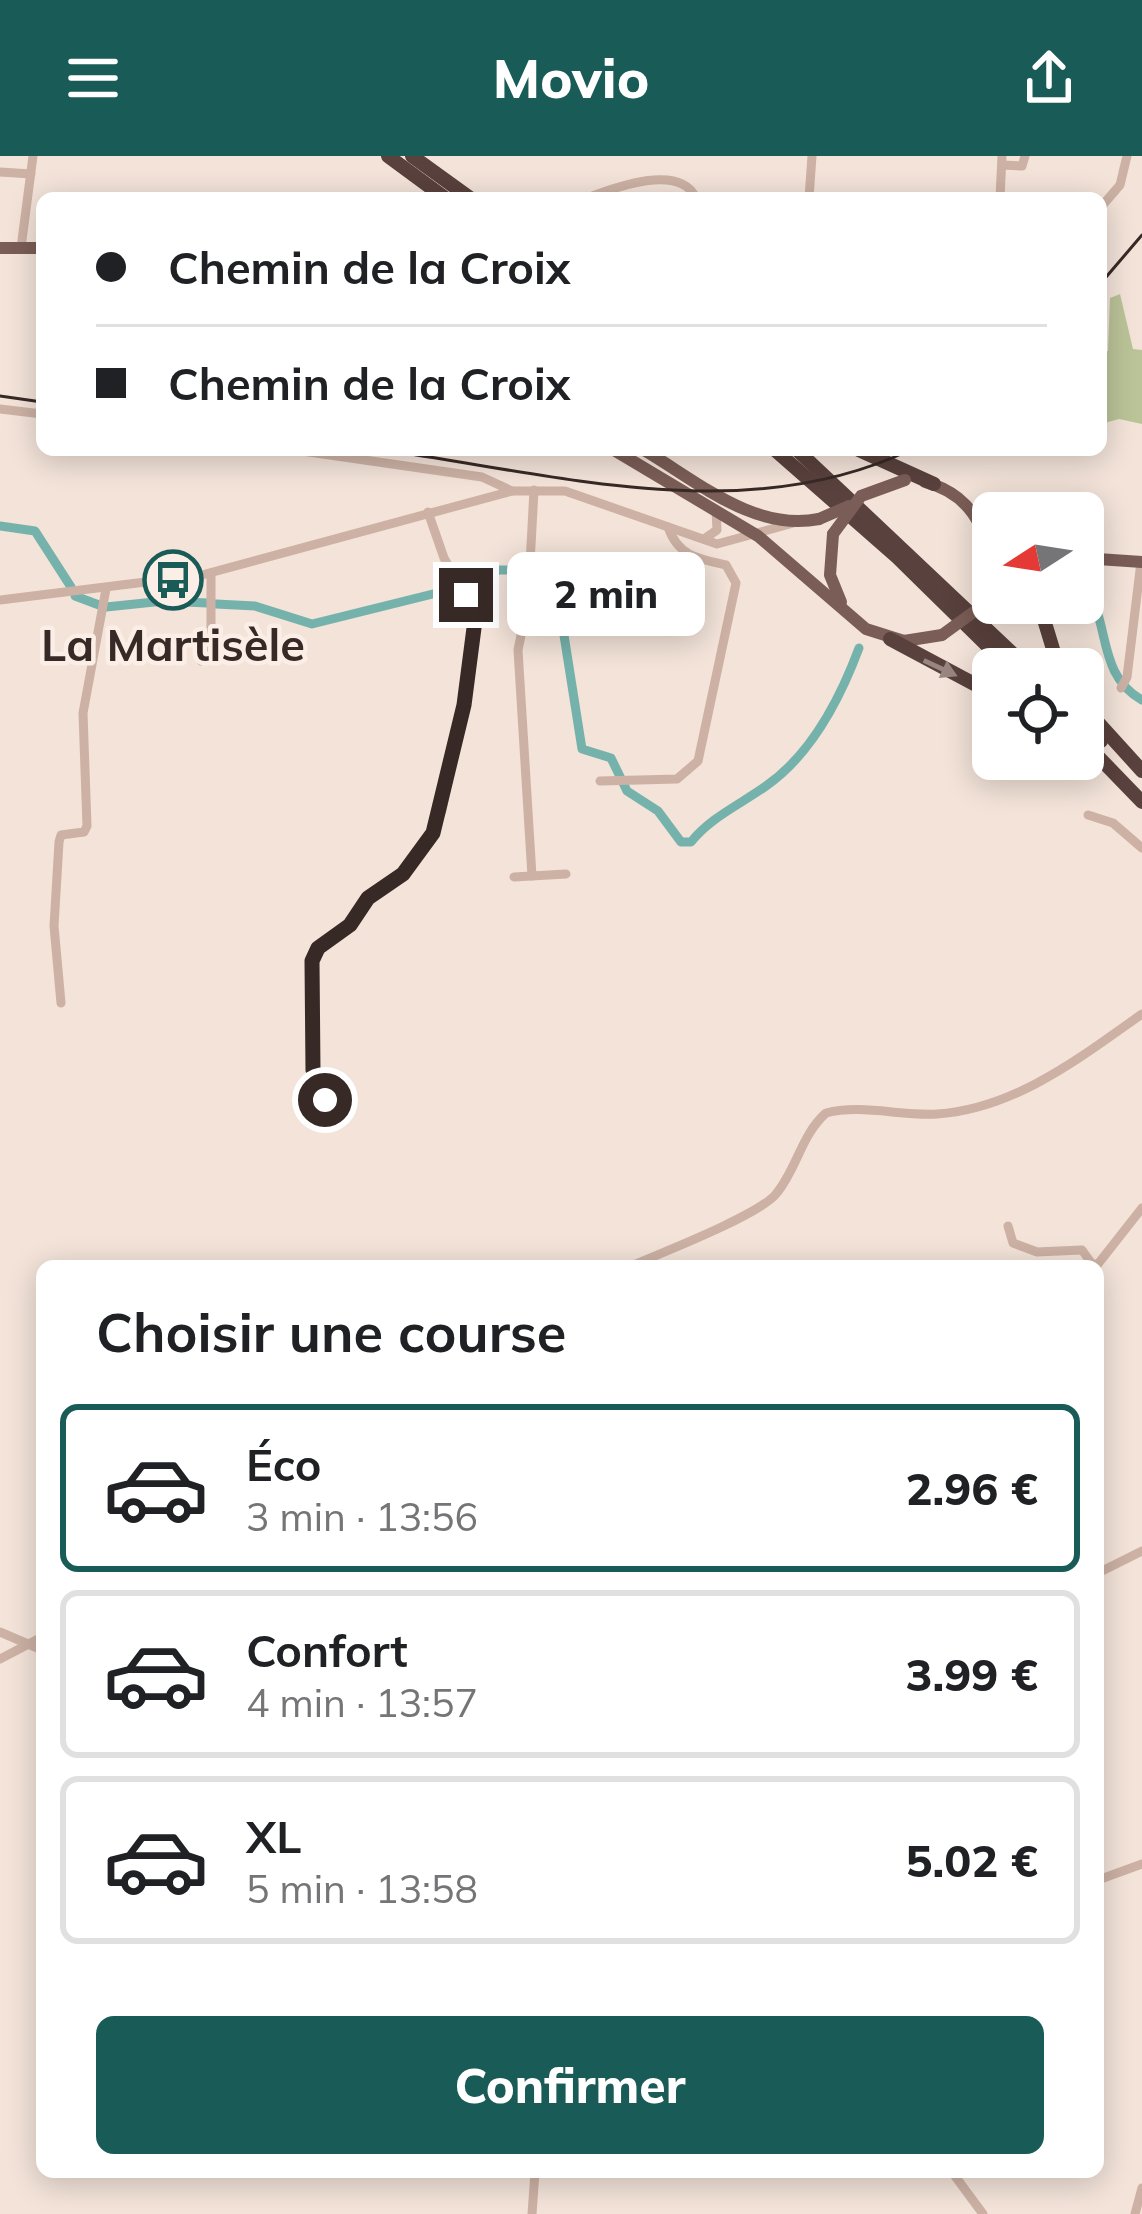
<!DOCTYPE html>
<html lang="fr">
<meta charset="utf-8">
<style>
:root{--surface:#fff;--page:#f2f2f2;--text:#202124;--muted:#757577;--line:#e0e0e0;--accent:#195b56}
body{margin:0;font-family:Mulish,sans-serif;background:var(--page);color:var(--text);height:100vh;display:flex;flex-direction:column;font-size:45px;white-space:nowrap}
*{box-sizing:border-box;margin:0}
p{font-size:39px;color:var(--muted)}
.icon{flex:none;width:66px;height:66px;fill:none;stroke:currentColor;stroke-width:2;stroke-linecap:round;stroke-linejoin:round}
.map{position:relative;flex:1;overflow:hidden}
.sheet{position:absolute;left:36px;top:1104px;width:1068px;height:918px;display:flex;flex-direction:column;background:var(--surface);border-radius:18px;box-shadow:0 6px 30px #0003}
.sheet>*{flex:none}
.banner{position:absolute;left:36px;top:36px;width:1071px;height:264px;border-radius:18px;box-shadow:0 6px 30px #0003;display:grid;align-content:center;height:264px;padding:0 60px;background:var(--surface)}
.needle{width:78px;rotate:258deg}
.controls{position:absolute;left:972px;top:336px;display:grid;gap:24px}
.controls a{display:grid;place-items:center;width:132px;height:132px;border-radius:18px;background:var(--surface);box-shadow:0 6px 30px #0003;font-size:60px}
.end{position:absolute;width:54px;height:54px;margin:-27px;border:15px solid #372926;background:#fff;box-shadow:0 0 0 6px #fff}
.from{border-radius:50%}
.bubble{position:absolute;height:84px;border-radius:18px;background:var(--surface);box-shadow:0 6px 30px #0003;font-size:39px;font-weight:800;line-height:84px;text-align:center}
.banner b{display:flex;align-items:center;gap:42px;height:114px;font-size:45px}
.banner b+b{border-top:3px solid var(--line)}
.banner i{width:30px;height:30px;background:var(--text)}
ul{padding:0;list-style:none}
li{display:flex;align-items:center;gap:36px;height:168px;margin:0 24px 18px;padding:0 36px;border:6px solid var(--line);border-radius:18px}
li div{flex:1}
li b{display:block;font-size:45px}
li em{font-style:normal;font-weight:800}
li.on{border-color:var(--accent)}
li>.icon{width:108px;height:108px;stroke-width:1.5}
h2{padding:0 60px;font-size:54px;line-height:144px}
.cta{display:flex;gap:24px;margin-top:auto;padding:24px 60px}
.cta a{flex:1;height:138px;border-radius:18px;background:var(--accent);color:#fff;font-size:48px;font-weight:800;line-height:138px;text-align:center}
header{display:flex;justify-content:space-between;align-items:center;height:156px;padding:0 60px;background:var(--accent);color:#fff;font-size:54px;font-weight:800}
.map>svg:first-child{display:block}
.green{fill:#bbc398}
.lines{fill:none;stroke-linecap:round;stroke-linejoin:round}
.canal{stroke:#76b2ac;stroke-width:9}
.minor{stroke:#ccb1a4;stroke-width:9}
.major{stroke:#7a5d56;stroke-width:12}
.highway{stroke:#59413d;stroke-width:14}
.tram{stroke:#372926;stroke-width:3}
.major-bridge{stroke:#7a5d56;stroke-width:12}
.oneway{fill:#9a8681}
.route{stroke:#372926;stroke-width:15}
.labels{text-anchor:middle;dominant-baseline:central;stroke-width:9;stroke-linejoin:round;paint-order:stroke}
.poi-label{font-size:45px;font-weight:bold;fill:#372926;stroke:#fbeee6}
</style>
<header><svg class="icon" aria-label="menu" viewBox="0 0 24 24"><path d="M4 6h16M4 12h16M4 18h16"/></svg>Movio<svg class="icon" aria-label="share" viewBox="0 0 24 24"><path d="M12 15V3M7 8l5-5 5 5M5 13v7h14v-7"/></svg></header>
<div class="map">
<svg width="1142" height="2058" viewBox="0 0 1142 2058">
<rect width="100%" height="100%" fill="#f3e3d9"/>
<!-- green -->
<path class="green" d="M 1120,138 L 1133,193 L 1142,194 L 1142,268 L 1119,263 L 1101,268 L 1101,196 L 1108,195 L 1110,142 Z"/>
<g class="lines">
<!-- canal -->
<g class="canal">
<path d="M 0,370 L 35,375 L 71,431"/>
<path d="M 533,419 L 557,435 L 582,593 L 611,602 L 627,635 L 658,655 L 681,686 L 691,686 C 711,661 741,648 766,630 C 812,598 840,543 859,492"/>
<path d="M 464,428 L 499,414 L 520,414"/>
<path d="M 1083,428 C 1112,465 1095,517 1142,544"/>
<path d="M 75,440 L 99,449"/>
<path d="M 216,448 L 255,450 L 312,468 L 457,432"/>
<path d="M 106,451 L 164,445 L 207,447"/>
</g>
<!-- minor -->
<g class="minor">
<path d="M 1002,9 L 1022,10 L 1025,0"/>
<path d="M 0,16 L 31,18"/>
<path d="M 587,42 C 616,31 680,7 696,42"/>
<path d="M 809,42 L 812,0"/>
<path d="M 1000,42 L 1002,0"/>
<path d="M 1101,51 L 1120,29 L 1127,0"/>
<path d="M 21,92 L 33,0"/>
<path d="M 0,253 L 42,258"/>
<path d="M 295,294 L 482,321 L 512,335"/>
<path d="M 704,383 L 717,374 L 716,354"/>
<path d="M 0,444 L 202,419 L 512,335 L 565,335 L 717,388 L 797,366"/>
<path d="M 201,505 L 211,489 L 211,417"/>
<path d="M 1121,532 L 1127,521 L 1141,406"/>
<path d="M 600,625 L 677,623 L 698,605 L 736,427 L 726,409 C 698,403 678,400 668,371"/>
<path d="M 1088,659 L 1113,667 L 1142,692"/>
<path d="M 532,720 L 518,494 L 528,445 L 534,334"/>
<path d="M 514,721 L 566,718"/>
<path d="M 61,847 L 54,770 L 59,686 L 61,679 L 84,676 L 87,670 L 83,557 L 106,433"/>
<path d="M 325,943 L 313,914 L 312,805 L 318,792 L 350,769 L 369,743 L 412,709 L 433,677 L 442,654 L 464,549 L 474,455 L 444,402 L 428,356"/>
<path d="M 1008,1070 L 1013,1087 L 1037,1096 L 1082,1094 L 1092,1108 L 1098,1108 L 1142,1052"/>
<path d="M 631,1110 C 661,1097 759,1059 776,1038 C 797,1013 801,979 826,957 C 861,948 900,960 937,958 C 1015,953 1081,901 1142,858"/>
<path d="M 1098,1417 L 1142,1395"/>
<path d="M 0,1476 L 42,1494"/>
<path d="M 0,1503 L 42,1481"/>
<path d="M 1098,1724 L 1142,1708"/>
<path d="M 952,2016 L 983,2058"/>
<path d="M 532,2058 L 535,2016"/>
<path d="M 1135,2058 L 1142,2032"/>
</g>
<!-- major -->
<g class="major">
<path d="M 0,92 L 42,92"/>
<path d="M 614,294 L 758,380 L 866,473 L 904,485 L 942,479"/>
<path d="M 644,294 C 697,325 754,376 819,363"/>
<path d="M 925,326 C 976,339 999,388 983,436"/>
<path d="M 833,378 L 830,419 L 841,446"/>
<path d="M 1083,402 L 1142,406"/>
</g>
<!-- highway -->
<g class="highway">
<path d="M 388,0 L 445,42"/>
<path d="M 412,0 L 470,42"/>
<path d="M 775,294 L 897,401 L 1011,513"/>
<path d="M 797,294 L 1029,513"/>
<path d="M 859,294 L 934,328"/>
<path d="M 1039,447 L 1059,513"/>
<path d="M 890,483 L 993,538"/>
<path d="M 1083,550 L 1142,615"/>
<path d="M 1083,567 L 1101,585"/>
<path d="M 1083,585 L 1142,646"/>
</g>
<!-- tram -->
<g class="tram">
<path d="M 1101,127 L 1142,79"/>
<path d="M 0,240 L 42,246"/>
<path d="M 383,294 C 556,318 744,373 910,294"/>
</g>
<!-- major-bridge -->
<g class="major-bridge">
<path d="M 819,363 L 849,350"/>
<path d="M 833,378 L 861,340 L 905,324"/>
<path d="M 942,479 L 990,444"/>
</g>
</g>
<!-- one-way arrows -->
<defs><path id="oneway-solid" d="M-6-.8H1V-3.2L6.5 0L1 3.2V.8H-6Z" transform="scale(3)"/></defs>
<use class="oneway" href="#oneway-solid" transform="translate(940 512) rotate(25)"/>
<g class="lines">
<!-- route -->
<path class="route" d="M 325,944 L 313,914 L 312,805 L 318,792 L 350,769 L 368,742 L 403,718 L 433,677 L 464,549 L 474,472 L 474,454 L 466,439"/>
</g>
<!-- icons -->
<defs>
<g id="bus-ring" transform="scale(3)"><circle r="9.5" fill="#fbeee6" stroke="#195b56" stroke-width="1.5"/><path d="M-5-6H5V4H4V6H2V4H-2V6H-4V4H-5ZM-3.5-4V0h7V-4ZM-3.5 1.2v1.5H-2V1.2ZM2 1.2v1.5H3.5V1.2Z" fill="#195b56"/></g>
</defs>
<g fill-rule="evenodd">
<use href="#bus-ring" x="173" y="424"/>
</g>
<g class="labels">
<!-- poi labels -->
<g class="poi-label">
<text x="173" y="488">La Martisèle</text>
</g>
</g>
</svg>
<div class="controls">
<a><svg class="needle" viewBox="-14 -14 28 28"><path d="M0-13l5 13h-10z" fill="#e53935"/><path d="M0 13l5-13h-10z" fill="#757577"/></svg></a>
<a><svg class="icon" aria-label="locate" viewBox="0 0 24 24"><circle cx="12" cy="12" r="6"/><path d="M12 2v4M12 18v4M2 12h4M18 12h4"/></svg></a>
</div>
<i class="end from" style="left:325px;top:944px"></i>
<i class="end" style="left:466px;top:439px"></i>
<div class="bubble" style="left:507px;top:396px;width:198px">2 min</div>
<div class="banner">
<b><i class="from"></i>Chemin de la Croix</b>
<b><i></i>Chemin de la Croix</b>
</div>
<section class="sheet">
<h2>Choisir une course</h2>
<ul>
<li class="on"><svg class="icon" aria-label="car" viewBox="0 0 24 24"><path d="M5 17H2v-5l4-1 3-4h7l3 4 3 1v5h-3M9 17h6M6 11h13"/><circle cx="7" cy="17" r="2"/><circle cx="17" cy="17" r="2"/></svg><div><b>Éco</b><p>3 min · 13:56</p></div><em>2.96 €</em></li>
<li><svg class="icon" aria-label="car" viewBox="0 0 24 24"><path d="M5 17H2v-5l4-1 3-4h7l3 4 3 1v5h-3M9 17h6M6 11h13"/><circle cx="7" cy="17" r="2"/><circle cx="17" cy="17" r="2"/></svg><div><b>Confort</b><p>4 min · 13:57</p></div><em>3.99 €</em></li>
<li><svg class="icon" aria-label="car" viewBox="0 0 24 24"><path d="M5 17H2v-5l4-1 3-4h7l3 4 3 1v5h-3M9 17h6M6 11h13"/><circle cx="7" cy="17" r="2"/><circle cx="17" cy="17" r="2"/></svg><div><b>XL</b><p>5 min · 13:58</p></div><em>5.02 €</em></li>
</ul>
<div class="cta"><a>Confirmer</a></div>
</section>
</div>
